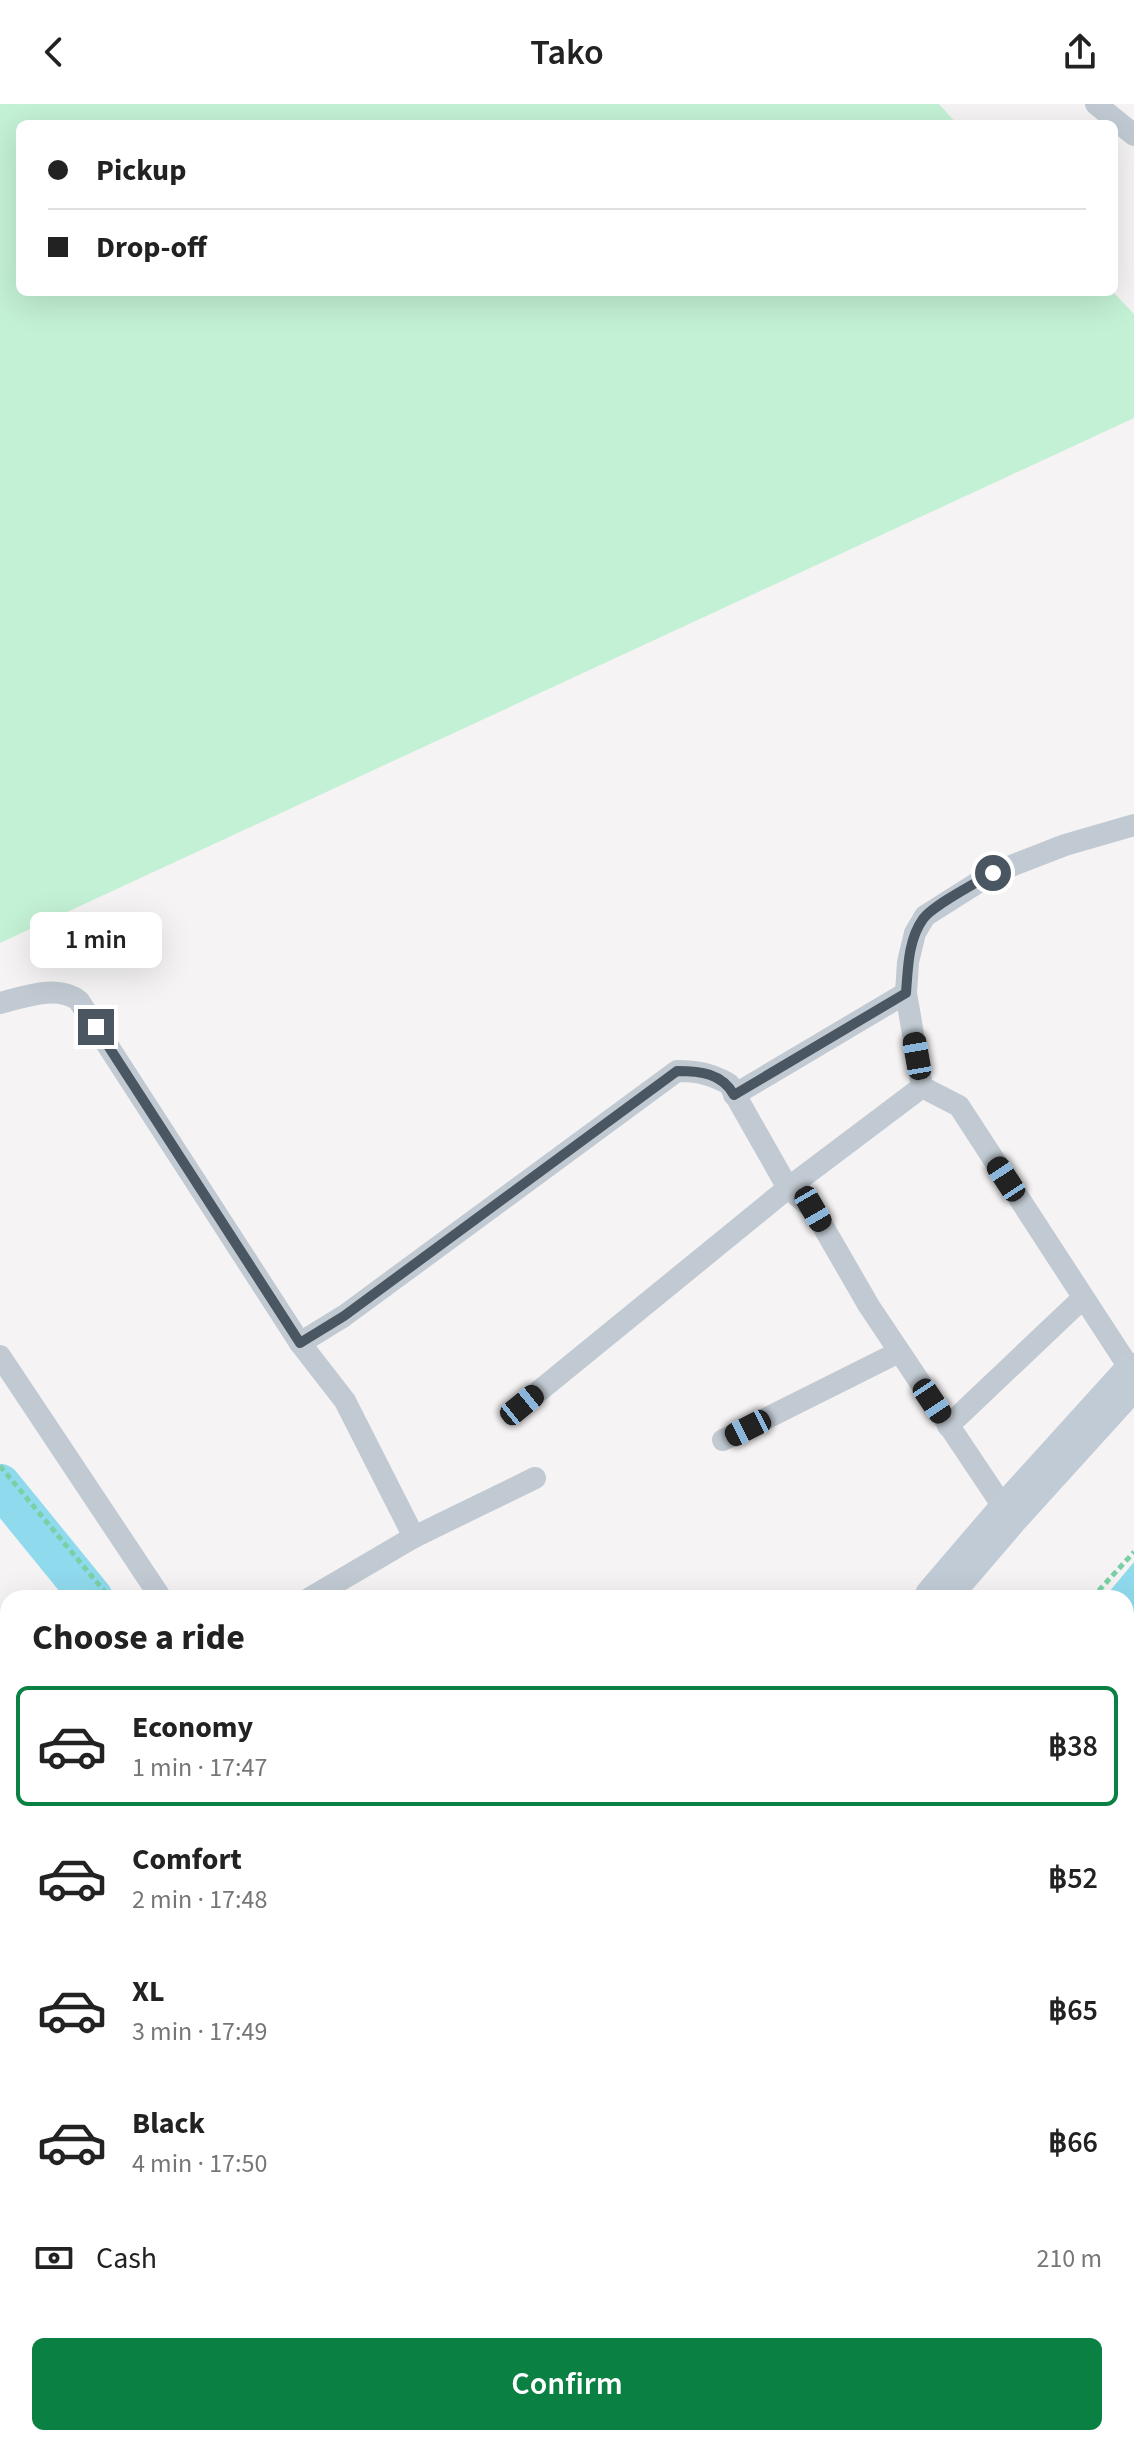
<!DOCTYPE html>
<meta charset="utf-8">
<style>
:root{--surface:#fff;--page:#f2f2f2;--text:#222;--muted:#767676;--line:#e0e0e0;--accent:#0b8043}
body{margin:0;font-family:"Source Sans 3",sans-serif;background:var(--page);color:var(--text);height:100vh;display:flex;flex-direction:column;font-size:30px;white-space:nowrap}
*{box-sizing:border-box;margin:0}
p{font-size:26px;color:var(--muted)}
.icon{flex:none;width:44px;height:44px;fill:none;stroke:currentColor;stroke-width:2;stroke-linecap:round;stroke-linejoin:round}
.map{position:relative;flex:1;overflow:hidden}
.side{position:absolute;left:0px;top:1486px;width:1134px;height:856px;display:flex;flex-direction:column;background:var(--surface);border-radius:24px 24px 0 0;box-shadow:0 8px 32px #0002}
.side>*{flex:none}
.guide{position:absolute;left:16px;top:16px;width:1102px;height:176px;border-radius:12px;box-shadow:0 8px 32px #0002;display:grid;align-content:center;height:176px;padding:0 32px;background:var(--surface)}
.end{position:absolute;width:36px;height:36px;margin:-18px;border:10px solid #4a5661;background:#fff;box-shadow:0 0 0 4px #fff}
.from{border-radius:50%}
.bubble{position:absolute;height:56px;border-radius:12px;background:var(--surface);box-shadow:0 8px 32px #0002;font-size:26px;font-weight:600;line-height:56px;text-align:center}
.car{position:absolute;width:24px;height:48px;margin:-24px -12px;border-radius:10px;box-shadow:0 0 6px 2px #0007;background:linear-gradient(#222 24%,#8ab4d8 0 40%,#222 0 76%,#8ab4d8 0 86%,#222 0)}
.guide b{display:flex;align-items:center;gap:28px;height:76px;font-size:30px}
.guide b+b{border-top:2px solid var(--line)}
.guide i{width:20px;height:20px;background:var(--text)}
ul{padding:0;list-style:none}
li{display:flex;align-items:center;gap:24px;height:120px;margin:0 16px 12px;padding:0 16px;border:4px solid transparent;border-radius:12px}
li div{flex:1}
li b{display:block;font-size:30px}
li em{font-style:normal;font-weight:600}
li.on{border-color:var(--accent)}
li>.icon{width:72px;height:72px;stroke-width:1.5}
h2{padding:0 32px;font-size:36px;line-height:96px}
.pay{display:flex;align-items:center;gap:20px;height:88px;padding:0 32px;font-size:30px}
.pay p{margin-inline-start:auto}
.action{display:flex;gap:16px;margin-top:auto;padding:16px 32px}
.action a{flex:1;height:92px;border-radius:12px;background:var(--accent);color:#fff;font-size:32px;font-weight:600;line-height:92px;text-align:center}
header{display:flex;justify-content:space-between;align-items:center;height:104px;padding:0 32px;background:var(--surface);font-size:36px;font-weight:600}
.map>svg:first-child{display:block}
.green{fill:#c3f1d5}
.water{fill:#90daee}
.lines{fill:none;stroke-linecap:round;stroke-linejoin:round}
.canal{stroke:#90daee;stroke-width:42}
.path{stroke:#7ad0a6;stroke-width:5;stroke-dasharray:6 4;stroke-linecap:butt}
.service{stroke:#c1cad2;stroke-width:22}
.minor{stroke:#c1cad2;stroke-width:44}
.secondary{stroke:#c1cbd6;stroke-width:44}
.route{stroke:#4a5661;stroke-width:10}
</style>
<header><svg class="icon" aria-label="back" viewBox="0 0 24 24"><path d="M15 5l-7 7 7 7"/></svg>Tako<svg class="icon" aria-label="share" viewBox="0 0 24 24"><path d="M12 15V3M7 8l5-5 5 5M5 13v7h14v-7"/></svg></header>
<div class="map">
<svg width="1134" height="2342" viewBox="0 0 1134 2342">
<rect width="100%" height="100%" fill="#f5f3f3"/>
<!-- green -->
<path class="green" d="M 0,0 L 939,0 L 957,20 L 20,20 L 20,188 L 1113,188 L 1134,210 L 1134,314 L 0,839 Z"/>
<!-- water -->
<path class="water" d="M 1134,1458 L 1134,2093 L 1126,2088 L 1126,1494 L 1104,1494 Z"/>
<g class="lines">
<!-- canal -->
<g class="canal">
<path d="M 0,1381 L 92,1494"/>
<path d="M 1126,2194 L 1134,2199"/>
</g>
<!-- path -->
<g class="path">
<path d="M 0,1362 L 110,1494"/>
<path d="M 1092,1494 L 1134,1448"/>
<path d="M 0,1778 L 8,1777"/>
<path d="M 1126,2083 L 1134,2087"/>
</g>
<!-- service -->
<g class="service">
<path d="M 1096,0 L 1134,31"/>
<path d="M 0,899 C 24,893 58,880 79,897 L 300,1239 L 345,1297 L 414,1433 L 310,1494"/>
<path d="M 734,991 L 906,889"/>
<path d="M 300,1239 L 344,1212 L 677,967 C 698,967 711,970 729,980 L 788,1084 L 813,1105 L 869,1202 L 1008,1410"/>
<path d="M 0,1252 L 161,1494"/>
<path d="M 1134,1271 L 959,1002 L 922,983 L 906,889 L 908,858 L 915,829 L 925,812 L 993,769 L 1065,741 L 1134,721"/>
<path d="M 522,1301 L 788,1084 L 922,983"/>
<path d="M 948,1322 L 1083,1194"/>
<path d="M 723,1336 L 899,1248"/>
<path d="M 414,1433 L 535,1374"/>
<path d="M 0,2213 L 8,2202"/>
<path d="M 0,2292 L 8,2297"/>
<path d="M 69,2334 C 84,2342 98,2342 112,2334"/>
<path d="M 138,2334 L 148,2342"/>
<path d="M 552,2335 L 563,2342"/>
<path d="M 730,2342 L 735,2334"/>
</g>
<!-- minor -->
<path class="minor" d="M 382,2334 L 382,2342"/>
<!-- secondary -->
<g class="secondary">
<path d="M 936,1494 L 1008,1410 L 1134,1271"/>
<path d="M 247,2342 L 256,2334"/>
</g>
</g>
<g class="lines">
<!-- route -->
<path class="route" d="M 96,923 L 300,1239 L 344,1212 L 677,967 C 700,967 722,969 734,991 L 906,889 C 908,864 908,836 923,815 C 933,801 976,779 993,769"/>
</g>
</svg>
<i class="end from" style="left:993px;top:769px"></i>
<i class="end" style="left:96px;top:923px"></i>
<div class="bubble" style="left:30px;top:808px;width:132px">1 min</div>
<i class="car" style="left:917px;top:952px;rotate:350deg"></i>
<i class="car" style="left:1006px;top:1075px;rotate:327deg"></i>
<i class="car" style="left:813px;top:1105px;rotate:150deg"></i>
<i class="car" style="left:932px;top:1297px;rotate:146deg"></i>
<i class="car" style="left:522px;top:1301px;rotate:51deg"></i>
<i class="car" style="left:748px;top:1324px;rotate:243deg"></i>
<div class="guide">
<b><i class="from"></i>Pickup</b>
<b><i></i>Drop-off</b>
</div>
<section class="side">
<h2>Choose a ride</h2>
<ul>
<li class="on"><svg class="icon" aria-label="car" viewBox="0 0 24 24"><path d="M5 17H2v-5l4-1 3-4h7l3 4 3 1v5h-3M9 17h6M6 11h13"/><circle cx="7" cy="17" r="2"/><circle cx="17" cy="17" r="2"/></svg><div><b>Economy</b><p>1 min · 17:47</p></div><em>฿38</em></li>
<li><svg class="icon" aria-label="car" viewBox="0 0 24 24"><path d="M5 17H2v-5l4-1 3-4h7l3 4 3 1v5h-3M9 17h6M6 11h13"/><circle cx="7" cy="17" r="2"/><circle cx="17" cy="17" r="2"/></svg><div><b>Comfort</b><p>2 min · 17:48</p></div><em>฿52</em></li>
<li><svg class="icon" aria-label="car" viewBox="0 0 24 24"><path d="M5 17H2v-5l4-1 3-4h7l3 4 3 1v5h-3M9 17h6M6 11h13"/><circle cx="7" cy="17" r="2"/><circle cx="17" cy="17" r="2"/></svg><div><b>XL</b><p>3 min · 17:49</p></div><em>฿65</em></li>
<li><svg class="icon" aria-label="car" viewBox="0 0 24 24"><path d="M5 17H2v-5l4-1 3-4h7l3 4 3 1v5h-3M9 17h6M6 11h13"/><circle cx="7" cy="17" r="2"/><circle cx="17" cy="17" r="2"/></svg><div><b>Black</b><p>4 min · 17:50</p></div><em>฿66</em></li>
</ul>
<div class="pay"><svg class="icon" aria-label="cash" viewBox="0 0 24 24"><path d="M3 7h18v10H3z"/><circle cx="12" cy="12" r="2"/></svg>Cash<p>210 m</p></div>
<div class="action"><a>Confirm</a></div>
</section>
</div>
